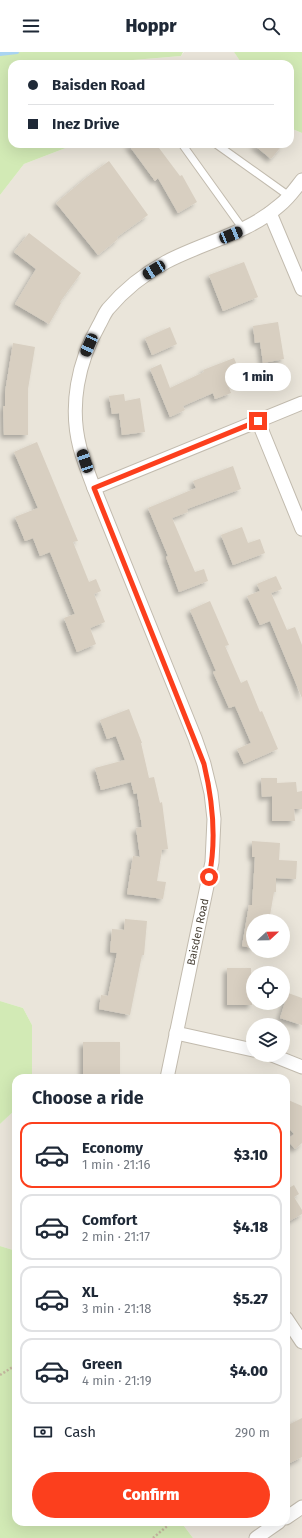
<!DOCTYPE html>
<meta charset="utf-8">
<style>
:root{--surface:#fff;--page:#f2f2f3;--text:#1f2937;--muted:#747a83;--line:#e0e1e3;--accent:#fc3f1d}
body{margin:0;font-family:"Fira Sans",sans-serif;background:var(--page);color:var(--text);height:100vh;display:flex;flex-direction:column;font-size:15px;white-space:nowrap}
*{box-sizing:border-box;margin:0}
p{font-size:13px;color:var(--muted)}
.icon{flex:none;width:22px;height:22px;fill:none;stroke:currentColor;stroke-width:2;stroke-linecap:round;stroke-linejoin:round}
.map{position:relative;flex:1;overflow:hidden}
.panel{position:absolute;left:12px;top:1022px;width:278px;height:452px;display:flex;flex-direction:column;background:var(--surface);border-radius:12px;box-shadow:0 4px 16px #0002}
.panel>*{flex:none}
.guide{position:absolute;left:8px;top:8px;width:286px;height:88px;border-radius:12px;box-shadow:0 4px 16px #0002;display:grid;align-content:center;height:88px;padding:0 20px;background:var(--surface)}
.needle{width:26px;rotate:68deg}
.fabs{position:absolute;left:246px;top:862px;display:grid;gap:8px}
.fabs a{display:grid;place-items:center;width:44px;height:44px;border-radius:50%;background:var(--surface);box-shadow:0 4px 16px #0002;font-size:20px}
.end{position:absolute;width:18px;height:18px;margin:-9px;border:5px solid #fc3f1d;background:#fff;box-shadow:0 0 0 2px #fff}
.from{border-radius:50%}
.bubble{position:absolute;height:28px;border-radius:14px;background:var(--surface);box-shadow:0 4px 16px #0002;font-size:13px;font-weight:800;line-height:28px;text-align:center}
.car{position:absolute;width:12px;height:24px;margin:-12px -6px;border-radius:5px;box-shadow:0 0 3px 1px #0007;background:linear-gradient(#222 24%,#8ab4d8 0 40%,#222 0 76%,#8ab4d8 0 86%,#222 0)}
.guide b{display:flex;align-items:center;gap:14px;height:38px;font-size:15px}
.guide b+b{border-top:1px solid var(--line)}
.guide i{width:10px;height:10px;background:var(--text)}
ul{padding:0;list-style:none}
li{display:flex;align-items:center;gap:12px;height:66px;margin:0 8px 6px;padding:0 12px;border:2px solid var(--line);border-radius:12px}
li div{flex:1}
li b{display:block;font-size:15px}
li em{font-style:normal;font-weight:800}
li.selected{border-color:var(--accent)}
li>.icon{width:36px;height:36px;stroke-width:1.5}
h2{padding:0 20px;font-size:18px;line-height:48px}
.pay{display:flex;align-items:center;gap:10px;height:44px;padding:0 20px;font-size:15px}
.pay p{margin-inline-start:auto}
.button{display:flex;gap:8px;margin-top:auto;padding:8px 20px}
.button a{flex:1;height:46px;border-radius:24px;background:var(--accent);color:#fff;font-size:16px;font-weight:800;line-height:46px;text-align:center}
header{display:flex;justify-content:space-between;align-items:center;height:52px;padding:0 20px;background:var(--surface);font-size:18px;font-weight:800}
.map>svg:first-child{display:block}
.residential{fill:#eae5da;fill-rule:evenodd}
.green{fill:#d2eab5}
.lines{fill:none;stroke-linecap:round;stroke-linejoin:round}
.stream{stroke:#a9d4f2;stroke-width:4}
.building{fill:#d8cfc1;filter:url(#shadow)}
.service-casing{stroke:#c2bbae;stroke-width:9}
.minor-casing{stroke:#c2bbae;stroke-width:15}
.path{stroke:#c4b79f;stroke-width:2.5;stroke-dasharray:2 2;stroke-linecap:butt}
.service{stroke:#fff;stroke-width:7}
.minor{stroke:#fff;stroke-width:13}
.route{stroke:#fc3f1d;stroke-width:5}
.labels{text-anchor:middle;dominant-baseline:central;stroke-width:3;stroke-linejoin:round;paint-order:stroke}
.street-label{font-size:11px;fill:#4b4439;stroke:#fff}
</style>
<header><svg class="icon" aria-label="menu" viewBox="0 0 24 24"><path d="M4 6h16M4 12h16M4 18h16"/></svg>Hoppr<svg class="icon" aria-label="search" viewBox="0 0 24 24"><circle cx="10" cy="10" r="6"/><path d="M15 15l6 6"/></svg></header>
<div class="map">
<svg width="302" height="1486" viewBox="0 0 302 1486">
<defs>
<filter id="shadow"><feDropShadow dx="-3.5" dy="3.5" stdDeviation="2" flood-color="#0004"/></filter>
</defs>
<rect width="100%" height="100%" fill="#f6f3ec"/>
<!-- residential -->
<g class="residential">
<path d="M 184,0 L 234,0 L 242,12 L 109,12 L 109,10 L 181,4 Z"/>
<path d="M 290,76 L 302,81 L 302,1486 L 193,1486 L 181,1470 L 286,1470 L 286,1026 L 32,1026 L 32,973 L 23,956 L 0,949 L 0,143 L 24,112 L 76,92 L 290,92 ZM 253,869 L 283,869 L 283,899 L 253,899 ZM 253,921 L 283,921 L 283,951 L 253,951 ZM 253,973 L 283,973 L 283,1003 L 253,1003 Z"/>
<path d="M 16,1057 L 16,1203 L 13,1198 L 0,1194 L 0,1072 Z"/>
</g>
<!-- green -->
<g class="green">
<path d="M 0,0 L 183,0 L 181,4 L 109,10 L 109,12 L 12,12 L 12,92 L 76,92 L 24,112 L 0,143 Z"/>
<path d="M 234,0 L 302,0 L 302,81 L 290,76 L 290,12 L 242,12 Z"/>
<path d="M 0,949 L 23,956 L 32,973 L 32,1026 L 16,1026 L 16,1057 L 0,1072 Z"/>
<path d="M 0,1194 L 13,1198 L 16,1203 L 16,1470 L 181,1470 L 193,1486 L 0,1486 Z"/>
</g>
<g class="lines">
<!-- stream -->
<path class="stream" d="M 0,2 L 17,0"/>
</g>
<!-- building -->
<g class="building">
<path d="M 128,92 L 156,92 L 180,124 L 182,123 L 197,150 L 178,161 L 158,126 L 155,129 Z"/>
<path d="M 253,92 L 283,92 L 271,107 Z"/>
<path d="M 109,109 L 148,163 L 117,185 L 118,187 L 98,203 L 56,151 L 87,125 Z"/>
<path d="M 29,181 L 81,221 L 60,250 L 61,251 L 49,272 L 15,252 L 36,217 L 14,200 Z"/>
<path d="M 244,210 L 258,245 L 223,259 L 209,223 Z"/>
<path d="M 278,270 L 284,307 L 263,311 L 260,290 L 255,291 L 253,274 Z"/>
<path d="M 170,275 L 177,292 L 152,303 L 145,286 Z"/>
<path d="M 13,291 L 35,295 L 28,337 L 28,383 L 4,383 L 3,354 L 5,354 L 5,340 Z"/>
<path d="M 234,306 L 243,328 L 228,333 L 231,341 L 215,347 L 213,341 L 183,354 L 185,358 L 170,365 L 150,317 L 161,312 L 170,336 L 204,320 L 203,318 Z"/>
<path d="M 124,342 L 125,349 L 140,346 L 145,380 L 122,383 L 119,361 L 112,362 L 109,344 Z"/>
<path d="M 37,390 L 78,489 L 73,490 L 89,530 L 96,527 L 101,539 L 94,542 L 105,570 L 90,576 L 96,592 L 77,600 L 64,566 L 75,562 L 50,500 L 40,504 L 33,486 L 25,489 L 15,465 L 38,456 L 14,400 Z"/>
<path d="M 233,414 L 241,437 L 187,457 L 188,460 L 172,466 L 195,520 L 204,517 L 208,529 L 179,540 L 166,505 L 168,504 L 148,456 L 196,436 L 193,429 Z"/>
<path d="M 242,475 L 248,491 L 260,487 L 265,501 L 233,513 L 221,483 Z"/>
<path d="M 276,524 L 282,537 L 271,541 L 287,578 L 295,575 L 302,593 L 302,646 L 270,569 L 260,573 L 247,544 L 260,539 L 257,532 Z"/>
<path d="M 210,549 L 229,593 L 225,594 L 241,631 L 247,628 L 260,660 L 262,659 L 278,697 L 244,712 L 237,697 L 251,691 L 235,654 L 229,656 L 213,620 L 216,619 L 190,558 Z"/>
<path d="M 129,657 L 142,691 L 141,691 L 149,726 L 154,725 L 160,751 L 162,750 L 168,797 L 162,798 L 157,829 L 166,830 L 163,847 L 127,842 L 133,804 L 140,805 L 136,776 L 142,775 L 137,741 L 134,742 L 131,730 L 101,738 L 95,716 L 125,708 L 116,684 L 107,687 L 100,668 Z"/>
<path d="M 261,726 L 277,726 L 277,731 L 296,730 L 297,740 L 302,739 L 302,757 L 294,757 L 295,769 L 272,769 L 272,744 L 262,745 Z"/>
<path d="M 252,789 L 280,791 L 279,808 L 297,809 L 296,827 L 276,826 L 276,840 L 274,840 L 269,869 L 253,869 L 253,896 L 242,894 L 249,853 L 252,853 L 255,805 L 252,805 Z"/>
<path d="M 125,867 L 147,869 L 144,903 L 142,903 L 130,963 L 99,957 L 101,943 L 108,944 L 117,901 L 110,900 L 112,877 L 124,878 Z"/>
<path d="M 227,916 L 251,916 L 252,953 L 227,953 Z"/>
<path d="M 288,941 L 302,946 L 302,973 L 280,966 Z"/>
<rect x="83" y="990" width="37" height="36"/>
<path d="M 286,1047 L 302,1054 L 302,1091 L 295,1097 L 287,1088 L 294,1082 L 286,1073 Z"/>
<path d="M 286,1130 L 289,1136 L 294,1133 L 299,1142 L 294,1145 L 302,1158 L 302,1162 L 286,1171 Z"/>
<path d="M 302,1366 L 302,1405 L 286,1413 L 286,1374 Z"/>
</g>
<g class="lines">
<!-- service casing -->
<g class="service-casing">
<g id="service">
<path d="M 182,92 L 243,177"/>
<path d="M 216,92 L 289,144"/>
</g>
</g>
<!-- minor casing -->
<g class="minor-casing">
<g id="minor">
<path d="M 270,161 L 302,237"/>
<path d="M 258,369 L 302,477"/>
<path d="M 94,436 L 302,351"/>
<path d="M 176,981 L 253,998"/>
<path d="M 272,1003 L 302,1015"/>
<path d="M 167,1026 L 212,810 L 214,767 L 211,741 L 204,712 L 195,686 L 94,436 C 89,423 84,410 80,396 C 69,354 78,310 99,273 C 102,268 104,262 108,257 C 124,238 144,222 166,210 C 204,190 247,182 280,153 C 289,146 295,137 302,128"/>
<path d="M 286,1266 L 302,1290"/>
<path d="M 286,1466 L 302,1455"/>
<path d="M 256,1486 L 279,1470"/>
</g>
</g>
<!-- path -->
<g class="path">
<path d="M 0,1323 L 16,1313"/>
<path d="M 13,1355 L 16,1353"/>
<path d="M 153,1486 L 172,1470"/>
</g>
<!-- service -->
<use href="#service" class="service"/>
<!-- minor -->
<use href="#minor" class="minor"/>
</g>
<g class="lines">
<!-- route -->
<path class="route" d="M 209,825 C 217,787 213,750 204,712 L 94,436 L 258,369"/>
</g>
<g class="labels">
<!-- street labels -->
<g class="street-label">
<text transform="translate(198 880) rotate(-78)">Baisden Road</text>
</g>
</g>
</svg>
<div class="fabs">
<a><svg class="needle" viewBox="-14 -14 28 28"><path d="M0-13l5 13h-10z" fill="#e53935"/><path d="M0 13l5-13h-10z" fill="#747a83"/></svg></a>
<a><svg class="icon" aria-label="locate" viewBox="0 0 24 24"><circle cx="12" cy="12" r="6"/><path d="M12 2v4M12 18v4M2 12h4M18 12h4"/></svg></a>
<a><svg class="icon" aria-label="layers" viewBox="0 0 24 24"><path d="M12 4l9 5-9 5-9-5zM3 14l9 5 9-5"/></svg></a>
</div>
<i class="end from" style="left:209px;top:825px"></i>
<i class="end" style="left:258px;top:369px"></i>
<div class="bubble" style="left:225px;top:311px;width:66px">1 min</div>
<i class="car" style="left:231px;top:183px;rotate:68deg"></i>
<i class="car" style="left:154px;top:218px;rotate:238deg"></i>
<i class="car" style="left:89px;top:293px;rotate:204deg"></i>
<i class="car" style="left:85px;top:409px;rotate:341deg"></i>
<div class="guide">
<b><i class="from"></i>Baisden Road</b>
<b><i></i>Inez Drive</b>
</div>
<section class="panel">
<h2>Choose a ride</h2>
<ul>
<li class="selected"><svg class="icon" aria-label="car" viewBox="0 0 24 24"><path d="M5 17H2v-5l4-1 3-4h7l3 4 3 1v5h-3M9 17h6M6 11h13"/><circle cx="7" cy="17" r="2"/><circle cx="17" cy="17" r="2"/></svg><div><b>Economy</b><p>1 min · 21:16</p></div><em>$3.10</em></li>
<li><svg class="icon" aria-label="car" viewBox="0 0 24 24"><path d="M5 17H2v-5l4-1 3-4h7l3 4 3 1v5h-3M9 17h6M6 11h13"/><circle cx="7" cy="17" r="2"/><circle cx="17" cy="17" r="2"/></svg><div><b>Comfort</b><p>2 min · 21:17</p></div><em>$4.18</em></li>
<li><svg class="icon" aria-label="car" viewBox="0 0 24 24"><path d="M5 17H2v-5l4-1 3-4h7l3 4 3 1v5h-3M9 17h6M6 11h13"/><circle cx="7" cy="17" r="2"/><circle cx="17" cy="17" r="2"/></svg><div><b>XL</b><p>3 min · 21:18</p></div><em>$5.27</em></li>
<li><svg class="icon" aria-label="car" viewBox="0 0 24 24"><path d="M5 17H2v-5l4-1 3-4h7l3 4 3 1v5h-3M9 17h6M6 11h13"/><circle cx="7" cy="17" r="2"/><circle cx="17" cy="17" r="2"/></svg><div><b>Green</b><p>4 min · 21:19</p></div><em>$4.00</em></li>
</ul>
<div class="pay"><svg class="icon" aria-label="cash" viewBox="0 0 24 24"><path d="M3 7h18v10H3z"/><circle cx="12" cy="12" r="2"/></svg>Cash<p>290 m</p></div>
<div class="button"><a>Confirm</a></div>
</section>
</div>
